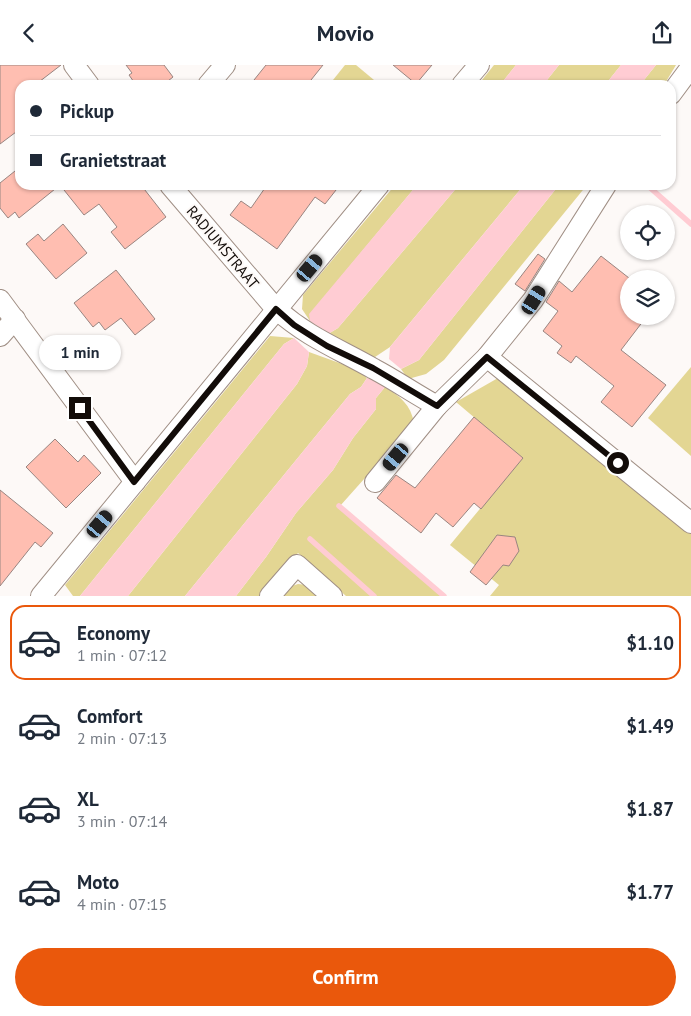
<!DOCTYPE html>
<meta charset="utf-8">
<style>
:root{--surface:#fff;--page:#f2f2f3;--text:#1f2937;--muted:#747a83;--line:#e0e1e3;--accent:#ea580c}
body{margin:0;font-family:"PT Sans",sans-serif;background:var(--page);color:var(--text);height:100vh;display:flex;flex-direction:column;font-size:19px;white-space:nowrap}
*{box-sizing:border-box;margin:0}
p{font-size:16px;color:var(--muted)}
.icon{flex:none;width:28px;height:28px;fill:none;stroke:currentColor;stroke-width:2;stroke-linecap:round;stroke-linejoin:round}
.map{position:relative;height:531px;overflow:hidden}
.panel{display:flex;flex-direction:column;background:var(--surface);flex:1}
.panel>*{flex:none}
.hud{position:absolute;left:15px;top:15px;width:661px;height:110px;border-radius:15px;box-shadow:0 1px 4px #0004;display:grid;align-content:center;height:110px;padding:0 15px;background:var(--surface)}
.tools{position:absolute;left:620px;top:140px;display:grid;gap:10px}
.tools a{display:grid;place-items:center;width:55px;height:55px;border-radius:50%;background:var(--surface);box-shadow:0 1px 4px #0004;font-size:25px}
.end{position:absolute;width:22px;height:22px;margin:-11px;border:6px solid #120c09;background:#fff;box-shadow:0 0 0 2px #fff}
.from{border-radius:50%}
.bubble{position:absolute;height:35px;border-radius:18px;background:var(--surface);box-shadow:0 1px 4px #0004;font-size:16px;font-weight:800;line-height:35px;text-align:center}
.car{position:absolute;width:15px;height:30px;margin:-15px -8px;border-radius:6px;box-shadow:0 0 4px 1px #0007;background:linear-gradient(#222 24%,#8ab4d8 0 40%,#222 0 76%,#8ab4d8 0 86%,#222 0)}
.hud b{display:flex;align-items:center;gap:18px;height:48px;font-size:19px}
.hud b+b{border-top:1px solid var(--line)}
.hud i{width:12px;height:12px;background:var(--text)}
ul{padding:9px 0 0;list-style:none}
li{display:flex;align-items:center;gap:15px;height:75px;margin:0 10px 8px;padding:0 5px;border:2px solid transparent;border-radius:15px}
li div{flex:1}
li b{display:block;font-size:19px}
li em{font-style:normal;font-weight:800}
li.selected{border-color:var(--accent)}
li>.icon{width:45px;height:45px;stroke-width:1.5}
.cta{display:flex;gap:10px;margin-top:auto;padding:10px 15px}
.cta a{flex:1;height:58px;border-radius:30px;background:var(--accent);color:#fff;font-size:20px;font-weight:800;line-height:58px;text-align:center}
header{display:flex;justify-content:space-between;align-items:center;height:65px;padding:0 15px;background:var(--surface);font-size:22px;font-weight:800}
.map>svg:first-child{display:block}
.green{fill:#e3d693}
.water{fill:#ffccd3}
.lines{fill:none;stroke-linecap:round;stroke-linejoin:round}
.stream{stroke:#ffccd3;stroke-width:5.5}
.building{fill:#ffbeb1;stroke:#998581}
.minor-casing{stroke:#a08f85;stroke-width:22}
.minor{stroke:#fff;stroke-width:20}
.route{stroke:#120c09;stroke-width:6}
.labels{text-anchor:middle;dominant-baseline:central;stroke-width:4;stroke-linejoin:round;paint-order:stroke}
.street-label{font-size:15px;fill:#120c09;stroke:#fdf9f7}
</style>
<header><svg class="icon" aria-label="back" viewBox="0 0 24 24"><path d="M15 5l-7 7 7 7"/></svg>Movio<svg class="icon" aria-label="share" viewBox="0 0 24 24"><path d="M12 15V3M7 8l5-5 5 5M5 13v7h14v-7"/></svg></header>
<div class="map">
<svg width="691" height="531" viewBox="0 0 691 531">
<rect width="100%" height="100%" fill="#fdf9f7"/>
<!-- green -->
<g class="green">
<path d="M 345,0 L 356,0 L 380,20 L 329,20 Z"/>
<path d="M 494,0 L 516,0 L 500,20 L 478,20 Z"/>
<path d="M 559,0 L 621,0 L 605,20 L 543,20 Z"/>
<path d="M 656,0 L 676,0 L 664,20 L 640,20 Z"/>
<path d="M 395,120 L 417,120 L 310,249 L 310,256 L 302,244 L 303,230 Z"/>
<path d="M 459,120 L 524,120 L 390,282 L 375,292 L 345,283 L 328,269 L 338,263 Z"/>
<path d="M 559,120 L 587,120 L 444,295 L 426,309 L 408,314 L 401,304 L 419,295 Z"/>
<path d="M 270,271 L 294,273 L 284,279 L 80,531 L 73,531 L 65,520 Z"/>
<path d="M 309,287 L 356,304 L 367,313 L 361,322 L 350,329 L 185,531 L 128,531 L 297,319 L 307,301 Z"/>
<path d="M 691,302 L 691,391 L 648,353 Z"/>
<path d="M 498,313 L 691,462 L 691,531 L 490,531 L 499,520 L 450,480 L 522,393 L 456,337 Z"/>
<path d="M 385,322 C 400,331 411,340 414,358 L 340,441 L 444,531 L 346,531 L 298,488 L 259,531 L 236,531 L 266,492 L 296,448 L 333,405 L 353,373 L 376,344 L 376,333 Z"/>
<path d="M 298,519 L 307,520 L 318,531 L 282,531 L 289,522 Z"/>
</g>
<!-- water -->
<g class="water">
<path d="M 516,0 L 559,0 L 543,20 L 500,20 Z"/>
<path d="M 621,0 L 656,0 L 640,20 L 605,20 Z"/>
<path d="M 417,120 L 459,120 L 338,263 L 328,269 L 310,256 L 309,249 Z"/>
<path d="M 524,120 L 559,120 L 419,295 L 401,304 L 389,294 L 390,282 Z"/>
<path d="M 294,273 L 309,287 L 307,301 L 297,319 L 128,531 L 80,531 L 284,279 Z"/>
<path d="M 372,312 L 385,322 L 376,333 L 376,344 L 353,373 L 333,405 L 296,448 L 266,492 L 236,531 L 185,531 L 350,329 L 361,322 L 367,313 Z"/>
</g>
<g class="lines">
<!-- stream -->
<g class="stream">
<path d="M 647,120 L 691,159"/>
<path d="M 339,441 L 444,531"/>
<path d="M 310,474 L 374,531"/>
</g>
</g>
<!-- building -->
<g class="building">
<path d="M 0,0 L 61,0 L 35,20 L 20,20 L 20,64 L 0,79 Z"/>
<path d="M 126,0 L 164,0 L 173,12 L 163,20 L 136,20 L 129,10 L 132,8 Z"/>
<path d="M 266,0 L 323,0 L 307,20 L 250,20 Z"/>
<path d="M 393,0 L 432,0 L 416,19 Z"/>
<path d="M 20,102 L 20,120 L 60,120 L 19,153 L 15,147 L 8,153 L 0,143 L 0,118 Z"/>
<path d="M 60,120 L 141,120 L 166,152 L 125,184 L 111,167 L 117,162 L 99,139 L 84,150 Z"/>
<path d="M 267,120 L 340,120 L 325,139 L 315,132 L 277,184 L 230,150 L 241,136 L 251,143 Z"/>
<path d="M 63,159 L 87,188 L 56,214 L 26,179 L 38,169 L 44,176 Z"/>
<path d="M 538,189 L 545,194 L 525,226 L 515,219 Z"/>
<path d="M 601,191 L 629,213 L 629,251 L 647,251 L 621,285 L 666,320 L 632,362 L 601,337 L 614,321 L 576,291 L 571,298 L 557,288 L 562,281 L 543,266 L 558,246 L 546,237 L 559,216 L 572,227 Z"/>
<path d="M 116,205 L 155,254 L 135,270 L 121,253 L 105,265 L 99,257 L 93,262 L 74,238 Z"/>
<path d="M 474,352 L 523,393 L 481,444 L 474,438 L 453,462 L 436,448 L 421,468 L 377,433 L 396,410 L 415,423 Z"/>
<path d="M 55,374 L 78,397 L 84,390 L 101,408 L 66,443 L 26,402 Z"/>
<path d="M 0,425 L 53,468 L 41,482 L 35,477 L 0,521 Z"/>
<path d="M 497,470 L 515,472 L 519,486 L 509,501 L 503,500 L 486,520 L 470,507 Z"/>
</g>
<g class="lines">
<!-- minor casing -->
<g class="minor-casing">
<g id="minor">
<path d="M 74,0 L 89,20"/>
<path d="M 208,20 L 225,0"/>
<path d="M 462,20 L 479,0"/>
<path d="M 671,29 L 691,2"/>
<path d="M 170,120 L 276,244 C 309,273 337,283 374,304 C 395,315 415,329 437,341 L 487,292 L 691,458"/>
<path d="M 0,235 L 135,417"/>
<path d="M 0,271 L 15,254"/>
<path d="M 487,292 L 533,235 L 606,120"/>
<path d="M 375,417 L 437,341"/>
<path d="M 41,531 L 379,120"/>
<path d="M 270,531 L 297,500 L 332,531"/>
</g>
</g>
<!-- minor -->
<use href="#minor" class="minor"/>
</g>
<g class="lines">
<!-- route -->
<path class="route" d="M 80,343 L 134,417 L 276,244 L 294,260 L 327,281 L 373,303 L 437,341 L 487,292 L 618,398"/>
</g>
<g class="labels">
<!-- street labels -->
<g class="street-label">
<text transform="translate(223 182) rotate(50)">RADIUMSTRAAT</text>
</g>
</g>
</svg>
<div class="tools">
<a><svg class="icon" aria-label="locate" viewBox="0 0 24 24"><circle cx="12" cy="12" r="6"/><path d="M12 2v4M12 18v4M2 12h4M18 12h4"/></svg></a>
<a><svg class="icon" aria-label="layers" viewBox="0 0 24 24"><path d="M12 4l9 5-9 5-9-5zM3 14l9 5 9-5"/></svg></a>
</div>
<i class="end from" style="left:618px;top:398px"></i>
<i class="end" style="left:80px;top:343px"></i>
<div class="bubble" style="left:39px;top:270px;width:82px">1 min</div>
<i class="car" style="left:310px;top:203px;rotate:40deg"></i>
<i class="car" style="left:534px;top:235px;rotate:32deg"></i>
<i class="car" style="left:396px;top:392px;rotate:220deg"></i>
<i class="car" style="left:100px;top:459px;rotate:40deg"></i>
<div class="hud">
<b><i class="from"></i>Pickup</b>
<b><i></i>Granietstraat</b>
</div>
</div>
<section class="panel">
<ul>
<li class="selected"><svg class="icon" aria-label="car" viewBox="0 0 24 24"><path d="M5 17H2v-5l4-1 3-4h7l3 4 3 1v5h-3M9 17h6M6 11h13"/><circle cx="7" cy="17" r="2"/><circle cx="17" cy="17" r="2"/></svg><div><b>Economy</b><p>1 min · 07:12</p></div><em>$1.10</em></li>
<li><svg class="icon" aria-label="car" viewBox="0 0 24 24"><path d="M5 17H2v-5l4-1 3-4h7l3 4 3 1v5h-3M9 17h6M6 11h13"/><circle cx="7" cy="17" r="2"/><circle cx="17" cy="17" r="2"/></svg><div><b>Comfort</b><p>2 min · 07:13</p></div><em>$1.49</em></li>
<li><svg class="icon" aria-label="car" viewBox="0 0 24 24"><path d="M5 17H2v-5l4-1 3-4h7l3 4 3 1v5h-3M9 17h6M6 11h13"/><circle cx="7" cy="17" r="2"/><circle cx="17" cy="17" r="2"/></svg><div><b>XL</b><p>3 min · 07:14</p></div><em>$1.87</em></li>
<li><svg class="icon" aria-label="car" viewBox="0 0 24 24"><path d="M5 17H2v-5l4-1 3-4h7l3 4 3 1v5h-3M9 17h6M6 11h13"/><circle cx="7" cy="17" r="2"/><circle cx="17" cy="17" r="2"/></svg><div><b>Moto</b><p>4 min · 07:15</p></div><em>$1.77</em></li>
</ul>
<div class="cta"><a>Confirm</a></div>
</section>
